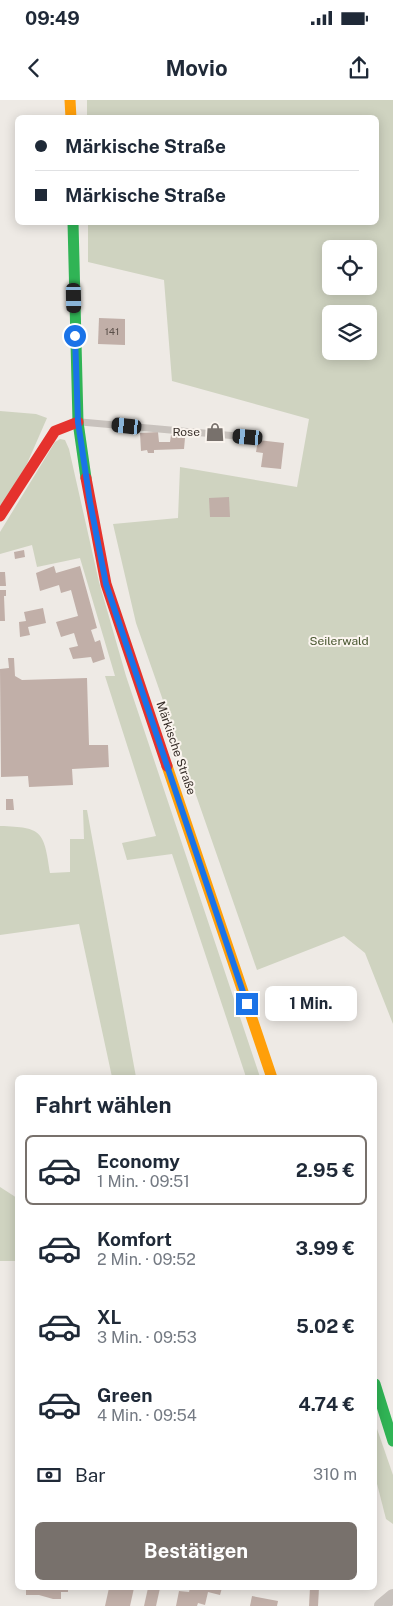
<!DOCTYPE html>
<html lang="de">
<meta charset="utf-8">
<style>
:root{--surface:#fff;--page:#f2f2f3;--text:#1f2937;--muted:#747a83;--line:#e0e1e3;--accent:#78716c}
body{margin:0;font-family:"Public Sans",sans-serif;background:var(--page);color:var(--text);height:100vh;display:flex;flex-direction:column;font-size:19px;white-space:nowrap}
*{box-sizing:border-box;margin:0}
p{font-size:16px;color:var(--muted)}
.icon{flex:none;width:28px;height:28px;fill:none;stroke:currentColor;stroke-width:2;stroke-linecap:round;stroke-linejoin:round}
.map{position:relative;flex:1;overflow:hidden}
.sheet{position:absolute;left:15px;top:975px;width:362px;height:515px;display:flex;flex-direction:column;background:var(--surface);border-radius:8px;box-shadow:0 2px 12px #0003}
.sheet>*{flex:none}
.hud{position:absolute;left:15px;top:15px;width:364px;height:110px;border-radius:8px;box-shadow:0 2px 12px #0003;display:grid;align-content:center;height:110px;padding:0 20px;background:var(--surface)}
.fabs{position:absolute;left:322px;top:140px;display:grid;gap:10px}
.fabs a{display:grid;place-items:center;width:55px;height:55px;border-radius:8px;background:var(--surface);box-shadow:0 2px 12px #0003;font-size:25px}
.end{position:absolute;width:22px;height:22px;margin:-11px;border:6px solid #1a73e8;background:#fff;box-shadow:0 0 0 2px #fff}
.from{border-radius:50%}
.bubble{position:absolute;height:35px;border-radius:8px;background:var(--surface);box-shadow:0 2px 12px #0003;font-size:16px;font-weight:700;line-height:35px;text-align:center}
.car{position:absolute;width:15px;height:30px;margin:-15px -8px;border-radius:6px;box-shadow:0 0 4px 1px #0007;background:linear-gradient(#222 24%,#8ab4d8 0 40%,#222 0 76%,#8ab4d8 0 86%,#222 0)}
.hud b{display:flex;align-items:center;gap:18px;height:48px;font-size:19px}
.hud b+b{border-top:1px solid var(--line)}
.hud i{width:12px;height:12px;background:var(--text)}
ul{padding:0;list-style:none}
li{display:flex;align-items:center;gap:15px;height:70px;margin:0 10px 8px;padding:0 10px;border:2px solid transparent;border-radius:8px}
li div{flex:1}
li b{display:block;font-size:19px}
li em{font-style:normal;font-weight:700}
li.current{border-color:var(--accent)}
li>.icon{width:45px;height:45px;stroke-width:1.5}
h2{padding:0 20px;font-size:22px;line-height:60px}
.pay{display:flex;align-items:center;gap:12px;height:55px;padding:0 20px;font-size:19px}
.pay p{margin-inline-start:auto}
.cta{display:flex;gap:10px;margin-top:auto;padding:10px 20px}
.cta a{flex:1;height:58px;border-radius:8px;background:var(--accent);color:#fff;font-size:20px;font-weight:700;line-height:58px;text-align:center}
.status{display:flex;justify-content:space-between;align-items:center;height:35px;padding:0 25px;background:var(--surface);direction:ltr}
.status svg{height:14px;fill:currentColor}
header{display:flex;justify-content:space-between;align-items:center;height:65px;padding:0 20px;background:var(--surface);font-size:22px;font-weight:700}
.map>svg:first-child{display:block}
.green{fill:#cfd3c0;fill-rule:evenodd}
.building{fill:#c1afa8}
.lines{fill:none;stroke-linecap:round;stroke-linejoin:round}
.lane{stroke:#c8c2bd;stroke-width:7}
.street{stroke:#c8c2bd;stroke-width:14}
.fast{stroke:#30b455;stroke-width:11}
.slow{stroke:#ff9f0a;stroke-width:11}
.jam{stroke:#e5322d;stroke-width:11}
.route{stroke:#1a73e8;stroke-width:6}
.labels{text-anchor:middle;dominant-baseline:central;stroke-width:4;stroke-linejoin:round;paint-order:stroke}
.number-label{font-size:10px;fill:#5b504a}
.poi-label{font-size:12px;fill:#39302b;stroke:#faf4ee;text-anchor:end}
.park-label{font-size:12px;fill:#485630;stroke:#faf4ee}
.street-label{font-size:12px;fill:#39302b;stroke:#faf4ee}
</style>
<div class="status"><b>09:49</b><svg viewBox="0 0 49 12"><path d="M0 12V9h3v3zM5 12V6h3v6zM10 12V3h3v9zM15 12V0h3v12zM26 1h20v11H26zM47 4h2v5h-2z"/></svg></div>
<header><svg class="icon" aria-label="back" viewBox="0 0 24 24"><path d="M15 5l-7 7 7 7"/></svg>Movio<svg class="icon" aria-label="share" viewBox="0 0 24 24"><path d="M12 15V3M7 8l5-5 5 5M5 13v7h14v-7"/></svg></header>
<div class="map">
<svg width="393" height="1506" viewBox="0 0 393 1506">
<rect width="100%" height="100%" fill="#eeeae5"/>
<!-- green -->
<g class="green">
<path d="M 87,0 L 393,0 L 393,924 L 365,853 L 344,836 L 257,870 L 136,523 L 113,424 L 178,418 L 180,367 L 297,387 L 309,319 L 172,281 L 164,180 L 88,162 L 88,123 L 376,122 L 376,18 L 87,17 ZM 331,149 L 369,149 L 369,186 L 331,186 ZM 331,214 L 369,214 L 369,251 L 331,251 Z"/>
<path d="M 0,311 L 36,314 L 47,318 L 26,366 L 0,408 Z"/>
<path d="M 60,339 L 65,340 L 69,349 L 99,482 L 126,576 L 260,977 L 246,977 L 172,754 L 127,760 L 122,743 L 156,736 L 105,576 L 115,576 L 80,458 L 37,467 L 32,445 L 0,454 L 0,432 L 55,342 Z"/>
<path d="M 83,710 L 87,710 L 136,977 L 112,977 L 79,824 L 0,835 L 0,726 C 43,727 44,732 50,773 L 70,772 L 70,739 L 84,739 Z"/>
<path d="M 0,1087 L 17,1098 L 17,1161 L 0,1161 Z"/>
<path d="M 375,1323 L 393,1375 L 393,1424 L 386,1419 L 375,1376 Z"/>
</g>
<!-- building -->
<g class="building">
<path d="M 99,218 L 125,219 L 125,245 L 98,244 Z"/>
<path d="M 158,332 L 159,342 L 170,342 L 171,335 L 185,338 L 184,349 L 154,350 L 154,353 L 148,353 L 147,350 L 141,351 L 140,333 Z"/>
<path d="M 258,340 L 284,343 L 281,369 L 261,367 L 263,353 L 256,352 Z"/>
<path d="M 229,397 L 230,417 L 210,417 L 209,398 Z"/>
<path d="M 24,450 L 25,457 L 15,459 L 14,452 Z"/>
<path d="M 54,466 L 56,473 L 80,466 L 97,528 L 91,530 L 95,542 L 100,540 L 105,559 L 93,563 L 91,557 L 73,559 L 69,548 L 78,546 L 74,533 L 61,537 L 56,522 L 78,516 L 71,490 L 61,493 L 59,485 L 40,491 L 36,473 Z"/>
<path d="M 0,472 L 5,472 L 6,486 L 0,486 Z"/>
<path d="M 0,490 L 6,490 L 6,496 L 4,496 L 5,521 L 0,521 Z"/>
<path d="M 43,508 L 46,523 L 28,527 L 30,535 L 20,537 L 19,522 L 26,521 L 24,512 Z"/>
<path d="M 8,558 L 14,558 L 15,576 L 22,580 L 87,578 L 89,645 L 108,645 L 109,667 L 72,669 L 73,685 L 29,687 L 28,676 L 1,677 L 0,569 L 9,568 Z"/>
<path d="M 6,699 L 13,699 L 14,710 L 6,710 Z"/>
<path d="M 26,1488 L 68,1488 L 68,1492 L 61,1492 L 61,1499 L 53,1499 L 39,1495 L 26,1495 Z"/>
<path d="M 109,1488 L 134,1488 L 130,1506 L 105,1506 Z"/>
<path d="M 148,1488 L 160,1488 L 156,1506 L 144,1506 Z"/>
<path d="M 190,1488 L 222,1488 L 220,1495 L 208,1492 L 205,1505 L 198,1503 L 197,1506 L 176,1506 L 179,1491 L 189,1492 Z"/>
<path d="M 310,1488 L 319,1488 L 318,1506 L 309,1506 Z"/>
<path d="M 252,1496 L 278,1501 L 277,1506 L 250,1506 Z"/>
</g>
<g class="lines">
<!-- lane -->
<path class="lane" d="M 81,322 L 248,337"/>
<!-- street -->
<path class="street" d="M 381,1506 L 393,1496"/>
<!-- fast -->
<g class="fast">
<path d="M 73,122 L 78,322 L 86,378"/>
<path d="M 375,1284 L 393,1341"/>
</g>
<!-- slow -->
<g class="slow">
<path d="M 70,0 L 71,18"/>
<path d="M 167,666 L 272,978"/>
</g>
<!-- jam -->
<g class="jam">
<path d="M 86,378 L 106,484 L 167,666"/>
<path d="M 0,416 L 55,331 L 78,322"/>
</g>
</g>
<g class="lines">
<!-- route -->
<path class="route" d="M 75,236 L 78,322 L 90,402 L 106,484 L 247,904"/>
</g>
<!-- icons -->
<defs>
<g id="shop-bare" transform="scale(1.5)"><path d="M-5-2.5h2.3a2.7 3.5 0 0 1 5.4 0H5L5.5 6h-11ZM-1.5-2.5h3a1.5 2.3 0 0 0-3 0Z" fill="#78716c" stroke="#faf4ee" stroke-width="2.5" paint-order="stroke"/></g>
</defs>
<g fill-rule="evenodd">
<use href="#shop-bare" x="215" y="332"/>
</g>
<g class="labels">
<!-- number labels -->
<g class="number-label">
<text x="112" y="231">141</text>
</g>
<!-- poi labels -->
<g class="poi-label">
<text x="200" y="332">Rose</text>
</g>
<!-- park labels -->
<g class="park-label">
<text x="339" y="541">Seilerwald</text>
</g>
<!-- street labels -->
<g class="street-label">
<text transform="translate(176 648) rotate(71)">Märkische Straße</text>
</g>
</g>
</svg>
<div class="fabs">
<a><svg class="icon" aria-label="locate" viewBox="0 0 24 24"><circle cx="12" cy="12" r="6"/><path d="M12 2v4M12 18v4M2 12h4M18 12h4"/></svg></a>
<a><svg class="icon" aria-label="layers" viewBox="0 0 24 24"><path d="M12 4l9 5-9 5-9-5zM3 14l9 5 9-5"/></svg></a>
</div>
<i class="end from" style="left:75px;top:236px"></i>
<i class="end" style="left:247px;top:904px"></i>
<div class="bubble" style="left:265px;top:886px;width:92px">1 Min.</div>
<i class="car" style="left:74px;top:198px;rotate:179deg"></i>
<i class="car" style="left:127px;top:326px;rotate:276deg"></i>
<i class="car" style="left:248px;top:337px;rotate:275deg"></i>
<div class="hud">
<b><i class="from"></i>Märkische Straße</b>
<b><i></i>Märkische Straße</b>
</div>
<section class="sheet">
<h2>Fahrt wählen</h2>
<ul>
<li class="current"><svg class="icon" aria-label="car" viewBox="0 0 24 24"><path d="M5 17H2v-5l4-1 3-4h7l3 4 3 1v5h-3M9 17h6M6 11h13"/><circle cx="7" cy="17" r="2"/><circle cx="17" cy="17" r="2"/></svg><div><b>Economy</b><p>1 Min. · 09:51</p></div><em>2.95 €</em></li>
<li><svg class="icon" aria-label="car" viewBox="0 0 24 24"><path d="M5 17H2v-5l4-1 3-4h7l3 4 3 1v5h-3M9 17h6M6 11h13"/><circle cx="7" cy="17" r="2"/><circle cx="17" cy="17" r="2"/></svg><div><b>Komfort</b><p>2 Min. · 09:52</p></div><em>3.99 €</em></li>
<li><svg class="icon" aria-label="car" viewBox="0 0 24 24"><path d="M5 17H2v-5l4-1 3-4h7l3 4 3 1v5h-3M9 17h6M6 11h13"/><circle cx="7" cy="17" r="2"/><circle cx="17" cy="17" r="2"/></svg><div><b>XL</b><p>3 Min. · 09:53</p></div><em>5.02 €</em></li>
<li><svg class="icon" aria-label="car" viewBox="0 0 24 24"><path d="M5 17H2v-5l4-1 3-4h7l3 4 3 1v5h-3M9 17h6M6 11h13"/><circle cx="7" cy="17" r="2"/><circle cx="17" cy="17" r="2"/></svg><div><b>Green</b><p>4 Min. · 09:54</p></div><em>4.74 €</em></li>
</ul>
<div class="pay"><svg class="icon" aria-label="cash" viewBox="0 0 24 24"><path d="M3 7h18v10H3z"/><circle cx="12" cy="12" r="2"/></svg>Bar<p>310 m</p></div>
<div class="cta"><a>Bestätigen</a></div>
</section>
</div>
